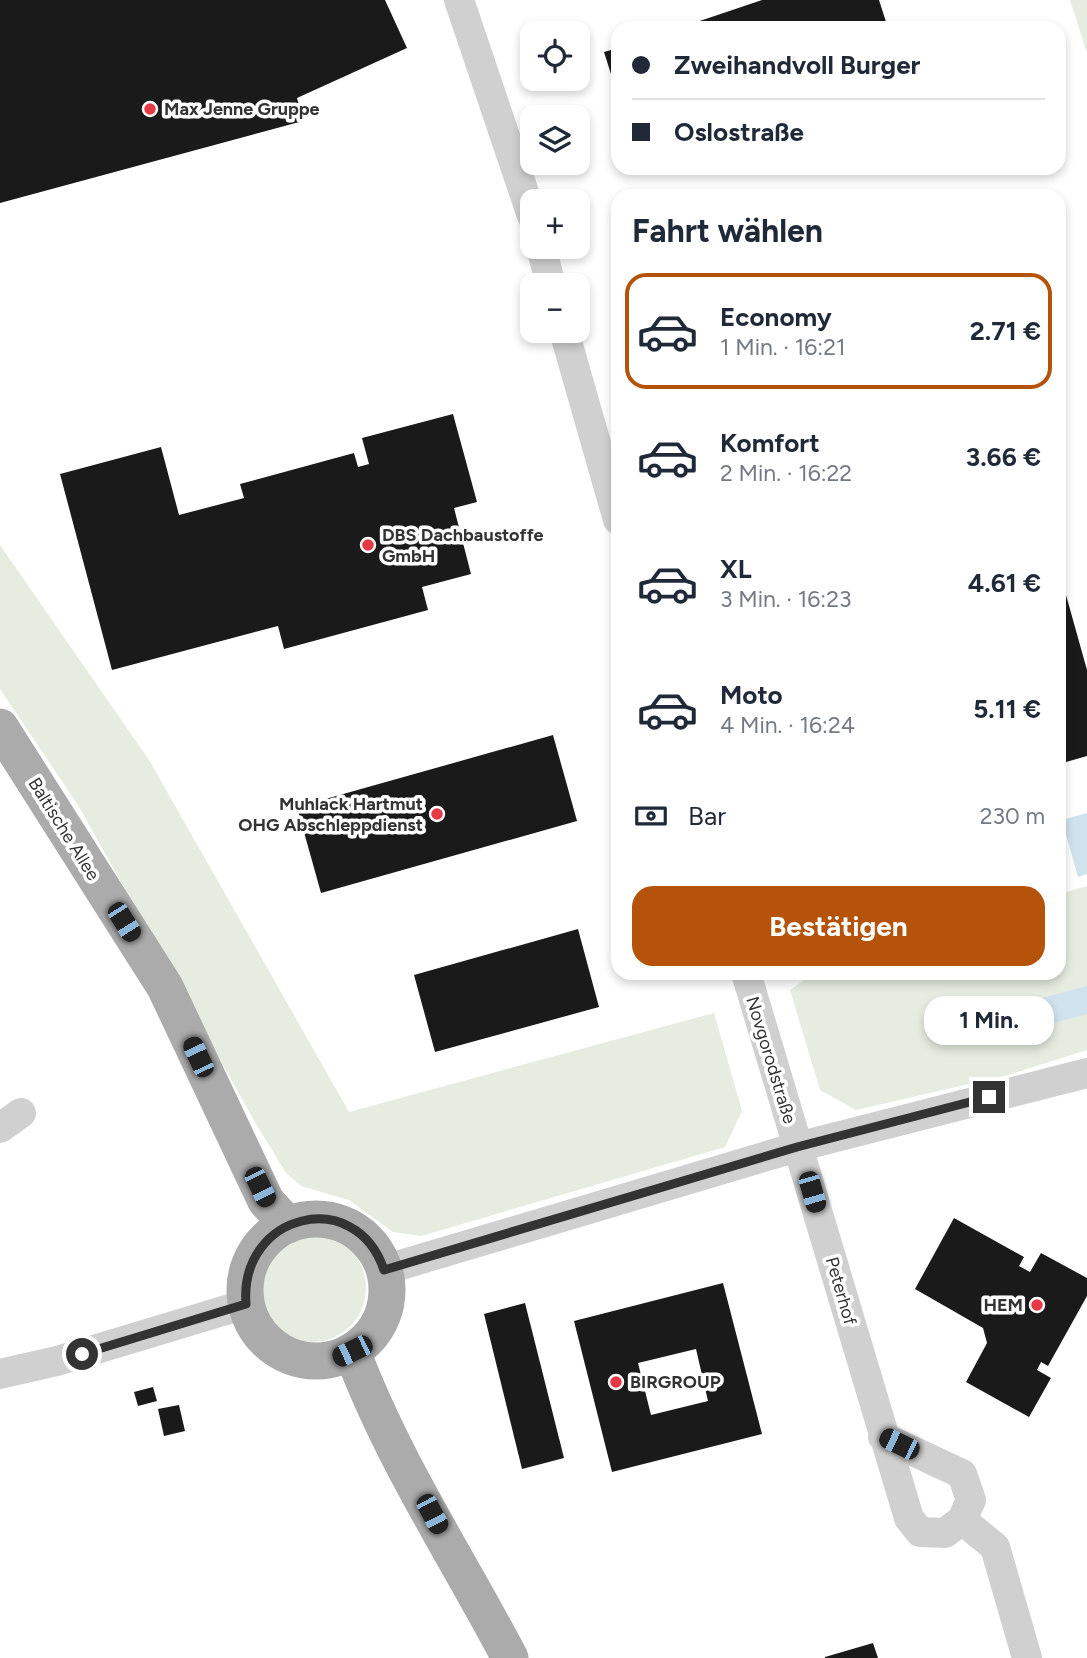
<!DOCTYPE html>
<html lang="de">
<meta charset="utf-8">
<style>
:root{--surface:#fff;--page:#f2f2f3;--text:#1f2937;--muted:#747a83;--line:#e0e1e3;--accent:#b45309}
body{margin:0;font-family:Figtree,sans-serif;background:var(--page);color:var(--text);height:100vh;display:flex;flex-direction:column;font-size:26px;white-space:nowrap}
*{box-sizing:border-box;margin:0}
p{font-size:23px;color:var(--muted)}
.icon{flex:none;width:38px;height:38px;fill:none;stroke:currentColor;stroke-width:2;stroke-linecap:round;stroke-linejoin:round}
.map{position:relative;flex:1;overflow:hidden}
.sheet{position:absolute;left:611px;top:189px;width:455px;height:791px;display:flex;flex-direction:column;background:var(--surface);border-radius:21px;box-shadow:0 4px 10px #0003}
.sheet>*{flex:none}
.top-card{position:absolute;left:611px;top:21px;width:455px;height:154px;border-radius:21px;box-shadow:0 4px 10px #0003;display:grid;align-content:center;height:154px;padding:0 21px;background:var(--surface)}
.controls{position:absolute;left:520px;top:21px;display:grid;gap:14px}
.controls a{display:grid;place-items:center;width:70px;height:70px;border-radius:14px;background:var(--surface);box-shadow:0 4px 10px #0003;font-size:35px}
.end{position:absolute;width:32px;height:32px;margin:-16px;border:9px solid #333;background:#fff;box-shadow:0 0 0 4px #fff}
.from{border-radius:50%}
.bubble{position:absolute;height:49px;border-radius:21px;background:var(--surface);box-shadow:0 4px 10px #0003;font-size:23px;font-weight:700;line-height:49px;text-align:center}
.car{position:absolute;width:21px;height:42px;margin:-21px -10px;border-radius:9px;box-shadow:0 0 5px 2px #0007;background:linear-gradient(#222 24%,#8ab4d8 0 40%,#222 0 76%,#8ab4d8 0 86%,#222 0)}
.top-card b{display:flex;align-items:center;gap:24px;height:66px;font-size:26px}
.top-card b+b{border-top:2px solid var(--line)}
.top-card i{width:18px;height:18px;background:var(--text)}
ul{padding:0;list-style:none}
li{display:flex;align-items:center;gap:21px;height:116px;margin:0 14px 10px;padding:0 7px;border:4px solid transparent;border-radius:21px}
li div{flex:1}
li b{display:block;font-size:26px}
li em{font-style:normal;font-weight:700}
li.active{border-color:var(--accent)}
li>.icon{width:63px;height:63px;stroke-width:1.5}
h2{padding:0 21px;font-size:32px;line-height:84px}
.pay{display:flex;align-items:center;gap:18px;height:77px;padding:0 21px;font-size:26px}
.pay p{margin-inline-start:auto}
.cta{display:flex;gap:14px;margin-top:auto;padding:14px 21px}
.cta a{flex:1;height:80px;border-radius:21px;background:var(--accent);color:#fff;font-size:28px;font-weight:700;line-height:80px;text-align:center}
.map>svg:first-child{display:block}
.green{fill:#e6ecdf}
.water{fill:#cfe2ee}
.building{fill:#1a1a1a;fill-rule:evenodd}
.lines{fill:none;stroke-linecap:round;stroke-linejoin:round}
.minor{stroke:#d0d0d0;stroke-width:30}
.major{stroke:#ababab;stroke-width:37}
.route{stroke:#333;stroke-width:9}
.poi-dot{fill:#e63946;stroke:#fff;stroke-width:2.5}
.labels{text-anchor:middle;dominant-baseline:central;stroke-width:7;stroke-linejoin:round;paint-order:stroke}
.poi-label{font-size:18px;font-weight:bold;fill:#333;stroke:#fff;text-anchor:start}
.street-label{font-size:18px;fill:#333;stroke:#fff}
</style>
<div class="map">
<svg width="1087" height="1658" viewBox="0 0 1087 1658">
<rect width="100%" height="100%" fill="#fff"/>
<!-- green -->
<g class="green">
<path d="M 1070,0 L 1087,0 L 1087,53 Z"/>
<path d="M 0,545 L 149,760 L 349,1112 L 714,1013 L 742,1111 L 725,1147 L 421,1236 L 393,1232 L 349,1200 L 301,1186 L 286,1173 L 256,1124 L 78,805 L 0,689 Z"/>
<path d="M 1087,886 L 1087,1050 L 1008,1075 L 856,1110 L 820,1090 L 790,990 L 814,973 L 1059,973 L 1059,894 Z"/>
<circle cx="312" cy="1288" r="54"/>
</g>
<!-- water -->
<g class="water">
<path d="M 1087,813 L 1087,874 L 1078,877 L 1062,820 Z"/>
<path d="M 1087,986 L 1087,1014 L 990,1040 L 975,1040 L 970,1025 L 979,1015 Z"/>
</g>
<!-- building -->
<g class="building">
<path d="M 0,0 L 385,0 L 407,48 L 297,98 L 303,121 L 0,203 Z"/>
<path d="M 762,0 L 879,0 L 888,28 L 679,28 Z"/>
<path d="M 618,48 L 618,93 L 617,93 L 604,52 Z"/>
<path d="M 453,414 L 477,502 L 454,508 L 471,574 L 422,587 L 428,610 L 284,649 L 278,626 L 112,670 L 60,474 L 161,447 L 179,515 L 244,498 L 240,484 L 354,453 L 358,467 L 369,464 L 362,438 Z"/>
<path d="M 1059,570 L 1087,670 L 1087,756 L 1059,764 Z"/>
<path d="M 553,735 L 577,821 L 321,893 L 297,807 Z"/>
<path d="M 578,929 L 599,1007 L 435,1052 L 414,975 Z"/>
<path d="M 954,1218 L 1024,1257 L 1019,1266 L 1030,1272 L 1041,1253 L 1087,1278 L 1087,1296 L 1048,1366 L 1041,1362 L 1037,1370 L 1051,1378 L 1029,1417 L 966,1382 L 987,1343 L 983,1328 L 915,1289 Z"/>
<path d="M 723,1283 L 762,1434 L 612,1472 L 574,1321 ZM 696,1349 L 708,1401 L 651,1415 L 638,1363 Z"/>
<path d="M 525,1303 L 564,1458 L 522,1469 L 484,1314 Z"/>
<path d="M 153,1387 L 157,1401 L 138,1406 L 134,1392 Z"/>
<path d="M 179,1405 L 185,1431 L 164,1436 L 158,1409 Z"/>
<path d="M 873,1643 L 878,1658 L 825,1658 L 825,1657 Z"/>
</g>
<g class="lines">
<!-- minor -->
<g class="minor">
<path d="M 459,0 L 532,216"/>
<path d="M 541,247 L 551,285"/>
<path d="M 564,331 L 618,520"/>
<path d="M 746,973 L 909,1518 L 920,1532 L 945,1533 L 962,1520 L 971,1500 L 962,1474 L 883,1437"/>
<path d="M 0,1128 L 21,1113"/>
<path d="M 384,1270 L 797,1147 L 1087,1073"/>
<path d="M 0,1374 L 57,1361 L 246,1304"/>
<path d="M 962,1520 L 995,1547 L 1027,1658"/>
</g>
<!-- major -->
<g class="major">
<path d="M 0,727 L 165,987 L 266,1201 L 288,1225"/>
<circle cx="316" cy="1290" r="71"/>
<path d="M 352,1351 C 392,1459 457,1557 510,1658"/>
</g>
</g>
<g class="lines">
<!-- route -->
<path class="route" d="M 82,1354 L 246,1304 C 239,1213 356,1185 384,1270 L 797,1147 L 989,1097"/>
</g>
<!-- markers -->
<g class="poi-dot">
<circle cx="150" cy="109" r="7"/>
<circle cx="368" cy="545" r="7"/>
<circle cx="437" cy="814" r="7"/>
<circle cx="1037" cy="1305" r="7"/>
<circle cx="616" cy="1382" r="7"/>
</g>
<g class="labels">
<!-- poi labels -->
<g class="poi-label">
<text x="164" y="109">Max Jenne Gruppe</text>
<text x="382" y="535">DBS Dachbaustoffe<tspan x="382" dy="21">GmbH</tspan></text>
<text x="423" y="804" text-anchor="end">Muhlack Hartmut<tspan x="423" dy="21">OHG Abschleppdienst</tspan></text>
<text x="1023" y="1305" text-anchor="end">HEM</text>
<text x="630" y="1382">BIRGROUP</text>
</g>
<!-- street labels -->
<g class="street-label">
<text transform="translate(64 829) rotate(58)">Baltische Allee</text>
<text transform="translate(771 1060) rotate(73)">Novgorodstraße</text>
<text transform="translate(841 1291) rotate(74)">Peterhof</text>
</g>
</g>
</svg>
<div class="controls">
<a><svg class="icon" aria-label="locate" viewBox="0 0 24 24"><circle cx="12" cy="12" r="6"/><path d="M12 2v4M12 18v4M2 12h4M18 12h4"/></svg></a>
<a><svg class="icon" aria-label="layers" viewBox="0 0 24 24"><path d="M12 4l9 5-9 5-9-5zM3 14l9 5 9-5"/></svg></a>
<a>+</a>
<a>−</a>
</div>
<i class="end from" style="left:82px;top:1354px"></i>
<i class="end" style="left:989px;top:1097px"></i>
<div class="bubble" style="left:924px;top:996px;width:130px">1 Min.</div>
<i class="car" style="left:124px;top:922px;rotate:148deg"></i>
<i class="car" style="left:198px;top:1057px;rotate:335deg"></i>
<i class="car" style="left:260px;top:1187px;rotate:154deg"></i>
<i class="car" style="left:812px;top:1192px;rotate:164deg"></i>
<i class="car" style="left:352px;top:1351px;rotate:244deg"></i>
<i class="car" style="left:899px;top:1444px;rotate:296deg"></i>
<i class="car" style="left:432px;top:1514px;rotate:152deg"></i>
<div class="top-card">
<b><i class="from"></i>Zweihandvoll Burger</b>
<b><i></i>Oslostraße</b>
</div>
<section class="sheet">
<h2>Fahrt wählen</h2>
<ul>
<li class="active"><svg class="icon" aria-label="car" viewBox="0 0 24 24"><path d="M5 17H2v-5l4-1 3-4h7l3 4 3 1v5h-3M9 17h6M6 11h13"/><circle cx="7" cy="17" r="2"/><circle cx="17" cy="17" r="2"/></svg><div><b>Economy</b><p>1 Min. · 16:21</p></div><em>2.71 €</em></li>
<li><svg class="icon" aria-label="car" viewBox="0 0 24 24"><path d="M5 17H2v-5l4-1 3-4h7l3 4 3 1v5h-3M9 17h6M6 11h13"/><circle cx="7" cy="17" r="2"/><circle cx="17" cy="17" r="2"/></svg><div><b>Komfort</b><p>2 Min. · 16:22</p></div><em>3.66 €</em></li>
<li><svg class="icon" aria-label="car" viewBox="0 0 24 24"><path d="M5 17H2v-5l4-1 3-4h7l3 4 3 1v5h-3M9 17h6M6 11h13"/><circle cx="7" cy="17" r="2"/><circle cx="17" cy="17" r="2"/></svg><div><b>XL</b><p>3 Min. · 16:23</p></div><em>4.61 €</em></li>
<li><svg class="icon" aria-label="car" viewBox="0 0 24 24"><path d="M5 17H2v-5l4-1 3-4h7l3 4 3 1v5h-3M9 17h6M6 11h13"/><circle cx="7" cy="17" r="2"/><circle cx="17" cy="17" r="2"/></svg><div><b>Moto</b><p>4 Min. · 16:24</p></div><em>5.11 €</em></li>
</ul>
<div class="pay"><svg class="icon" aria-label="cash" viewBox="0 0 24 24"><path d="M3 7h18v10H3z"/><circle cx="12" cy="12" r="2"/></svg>Bar<p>230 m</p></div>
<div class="cta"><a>Bestätigen</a></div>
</section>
</div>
